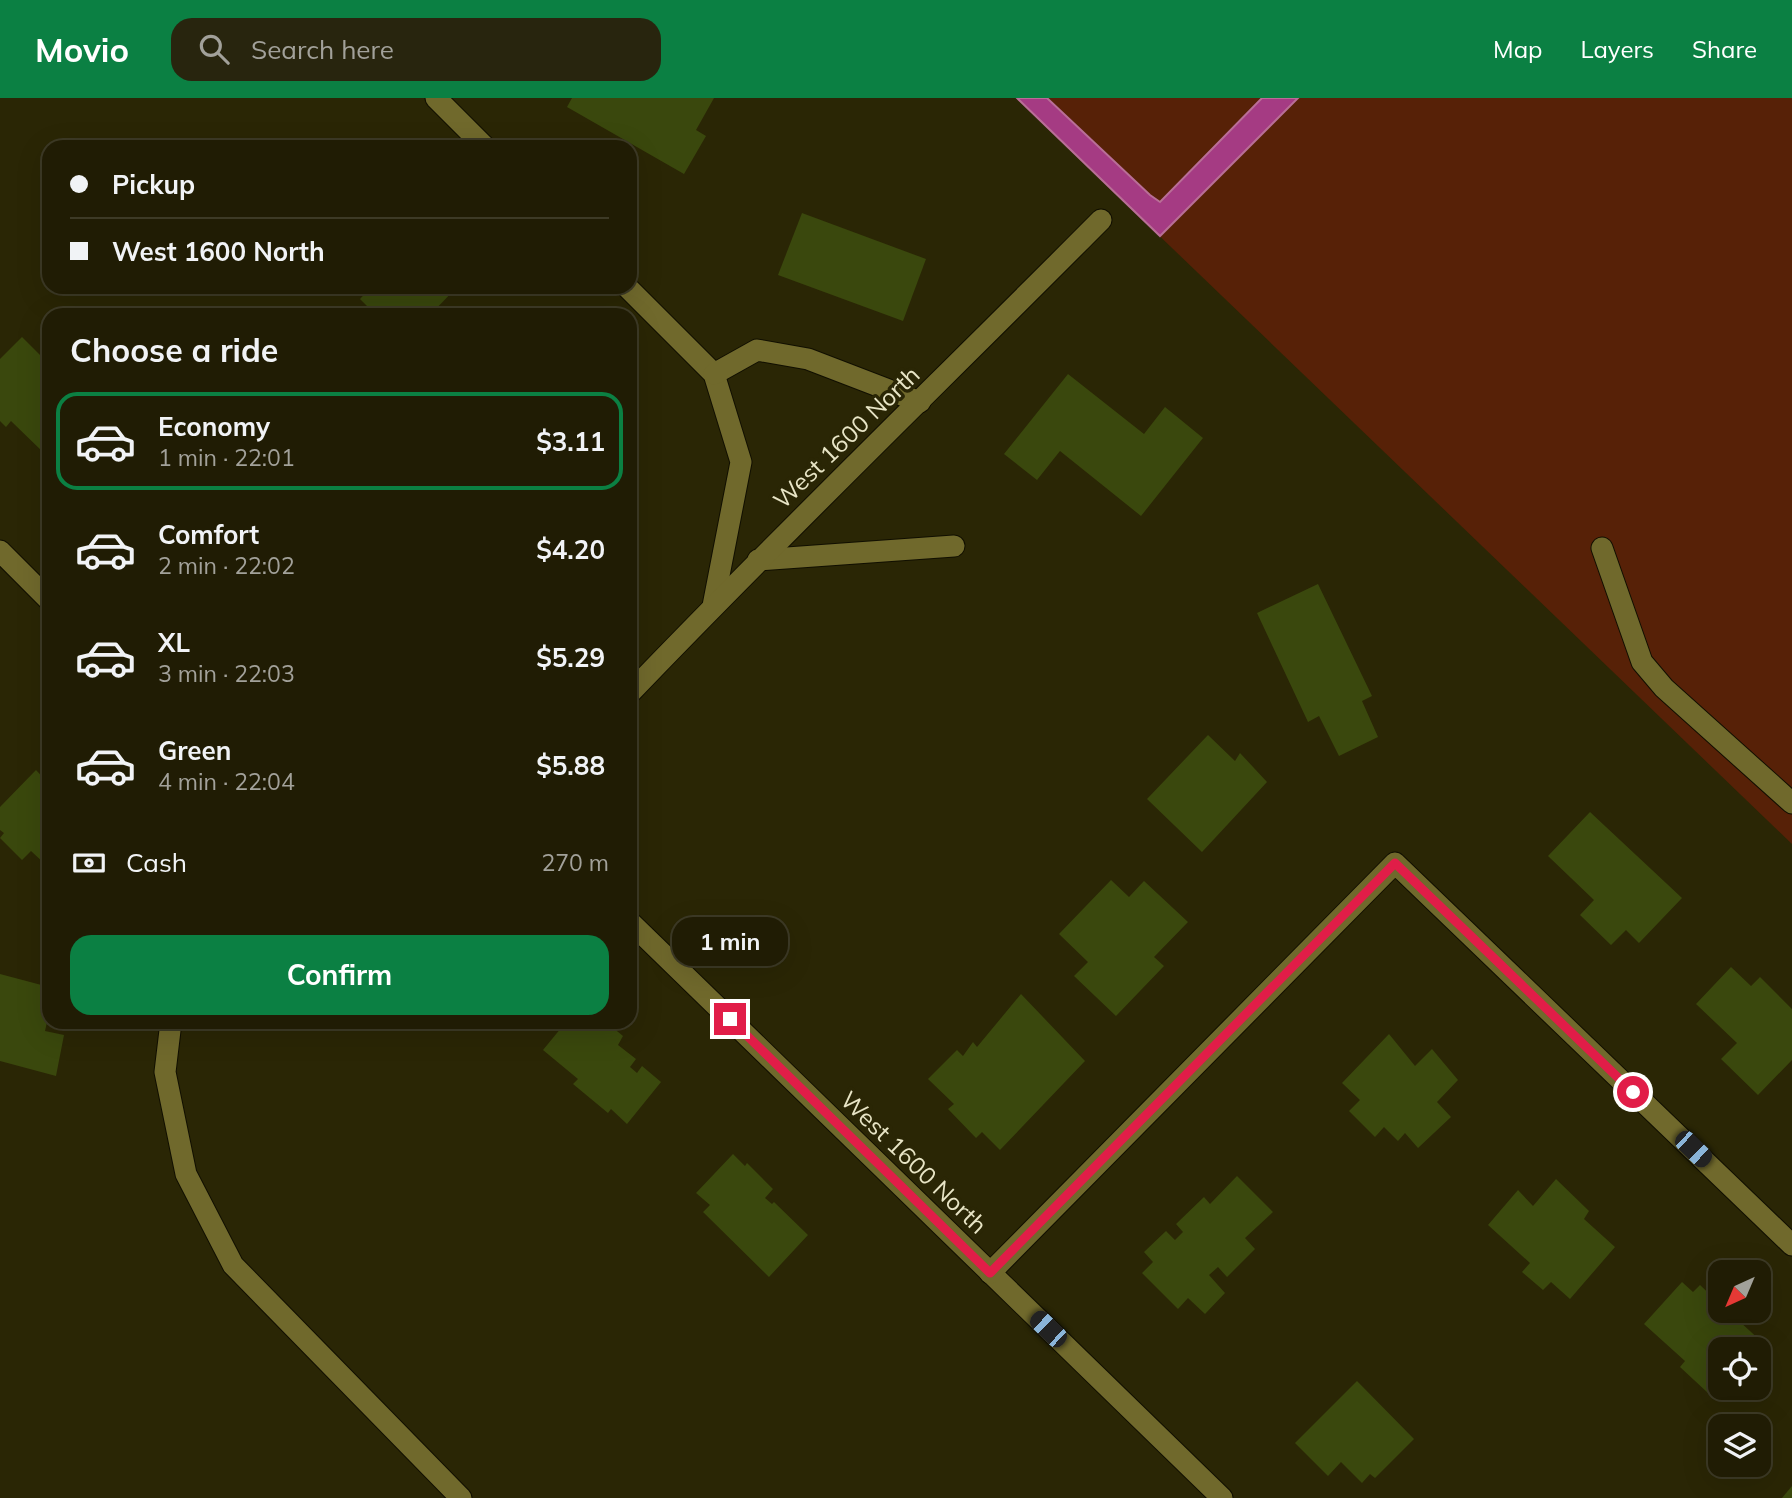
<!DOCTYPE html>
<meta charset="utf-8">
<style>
:root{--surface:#201c04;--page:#28250e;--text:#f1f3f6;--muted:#a2a19a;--line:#3d3a26;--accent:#0b8043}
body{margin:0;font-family:Mulish,sans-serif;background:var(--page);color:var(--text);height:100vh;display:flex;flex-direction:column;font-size:26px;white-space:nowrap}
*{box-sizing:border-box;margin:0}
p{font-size:23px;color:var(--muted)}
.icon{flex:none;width:38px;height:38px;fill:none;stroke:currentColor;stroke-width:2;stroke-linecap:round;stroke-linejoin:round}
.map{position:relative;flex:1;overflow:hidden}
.details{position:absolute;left:42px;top:210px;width:595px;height:721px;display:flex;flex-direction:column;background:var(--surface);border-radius:21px;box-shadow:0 7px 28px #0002,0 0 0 2px var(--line)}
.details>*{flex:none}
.banner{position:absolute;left:42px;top:42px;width:595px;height:154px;border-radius:21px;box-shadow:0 7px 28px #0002,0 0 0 2px var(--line);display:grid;align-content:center;height:154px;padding:0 28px;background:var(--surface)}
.needle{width:46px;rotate:224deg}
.buttons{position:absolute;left:1708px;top:1162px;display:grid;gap:14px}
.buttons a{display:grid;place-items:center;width:63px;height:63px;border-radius:14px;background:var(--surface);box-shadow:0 7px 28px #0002,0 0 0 2px var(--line);font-size:35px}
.end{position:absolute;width:32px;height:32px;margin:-16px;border:9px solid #e11d48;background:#fff;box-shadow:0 0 0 4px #fff}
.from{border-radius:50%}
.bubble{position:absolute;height:49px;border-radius:21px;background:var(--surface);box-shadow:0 7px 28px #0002,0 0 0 2px var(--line);font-size:23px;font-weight:700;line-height:49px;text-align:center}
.car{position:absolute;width:21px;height:42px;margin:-21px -10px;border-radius:9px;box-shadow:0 0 5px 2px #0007;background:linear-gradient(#222 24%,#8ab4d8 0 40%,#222 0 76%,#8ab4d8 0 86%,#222 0)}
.banner b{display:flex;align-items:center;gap:24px;height:66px;font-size:26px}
.banner b+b{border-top:2px solid var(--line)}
.banner i{width:18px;height:18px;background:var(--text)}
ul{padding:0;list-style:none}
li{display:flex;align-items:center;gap:21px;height:98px;margin:0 14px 10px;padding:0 14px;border:4px solid transparent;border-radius:21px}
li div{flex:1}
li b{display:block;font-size:26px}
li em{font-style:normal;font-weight:700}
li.on{border-color:var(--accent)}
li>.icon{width:63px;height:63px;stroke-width:1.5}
h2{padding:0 28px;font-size:32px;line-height:84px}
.pay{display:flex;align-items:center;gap:18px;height:77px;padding:0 28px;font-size:26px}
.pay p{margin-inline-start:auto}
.cta{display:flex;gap:14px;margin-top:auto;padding:14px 28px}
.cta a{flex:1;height:80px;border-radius:21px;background:var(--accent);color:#fff;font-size:28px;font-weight:700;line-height:80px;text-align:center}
header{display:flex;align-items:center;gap:42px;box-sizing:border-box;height:98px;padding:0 35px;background:var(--accent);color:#fff}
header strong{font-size:33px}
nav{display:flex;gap:38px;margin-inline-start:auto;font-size:24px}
.search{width:490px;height:63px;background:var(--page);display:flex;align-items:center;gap:18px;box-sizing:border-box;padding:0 24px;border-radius:21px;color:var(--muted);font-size:26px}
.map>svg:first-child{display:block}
.green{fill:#572107}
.water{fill:#a53b83;stroke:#b96e97;stroke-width:2}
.building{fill:#3a480d}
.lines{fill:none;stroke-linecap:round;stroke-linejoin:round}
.minor-casing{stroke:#110f01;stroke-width:23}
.minor{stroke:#70692c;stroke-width:21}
.route{stroke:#e11d48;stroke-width:9}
.labels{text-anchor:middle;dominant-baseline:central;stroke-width:7;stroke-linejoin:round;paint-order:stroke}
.street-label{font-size:24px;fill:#e8e5c6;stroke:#2a2605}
</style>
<header>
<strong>Movio</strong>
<div class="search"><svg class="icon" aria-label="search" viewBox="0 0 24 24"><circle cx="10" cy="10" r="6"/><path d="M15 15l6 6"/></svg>Search here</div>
<nav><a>Map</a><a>Layers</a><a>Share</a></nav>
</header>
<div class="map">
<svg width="1792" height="1400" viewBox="0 0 1792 1400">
<rect width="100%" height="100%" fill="#2a2605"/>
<!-- green -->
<path class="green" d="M 1016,0 L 1792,0 L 1792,746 Z"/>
<!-- water -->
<path class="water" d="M 1017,0 L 1047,0 L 1150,97 L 1160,104 L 1262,0 L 1298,0 L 1160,138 Z"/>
<!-- building -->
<g class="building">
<path d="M 572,0 L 714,0 L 696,32 L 706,38 L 684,76 L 567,9 Z"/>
<path d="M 802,115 L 926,161 L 903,223 L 778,177 Z"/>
<path d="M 371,189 L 457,189 L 430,217 L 376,217 L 360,201 Z"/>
<path d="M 22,239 L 49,266 L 49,352 L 45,356 L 11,323 L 6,329 L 0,323 L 0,261 Z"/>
<path d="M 1068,276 L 1144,336 L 1165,309 L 1203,340 L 1141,418 L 1060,353 L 1037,382 L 1004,356 Z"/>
<path d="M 1318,486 L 1372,598 L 1362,603 L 1378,639 L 1339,658 L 1319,618 L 1308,624 L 1257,515 Z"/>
<path d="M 1208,637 L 1235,663 L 1240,655 L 1267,684 L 1202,754 L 1147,701 Z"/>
<path d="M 36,672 L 49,686 L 49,762 L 45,766 L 31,753 L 22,762 L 0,740 L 4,735 L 0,732 L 0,709 Z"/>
<path d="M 1590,714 L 1682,800 L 1639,845 L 1626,832 L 1611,847 L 1580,817 L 1594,802 L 1548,758 Z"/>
<path d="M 1111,782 L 1129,799 L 1144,783 L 1188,824 L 1154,859 L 1164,868 L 1116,918 L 1074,878 L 1088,864 L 1059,836 Z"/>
<path d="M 1731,869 L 1751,888 L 1760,879 L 1792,911 L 1792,962 L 1758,997 L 1721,961 L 1737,945 L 1696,906 Z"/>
<path d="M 0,876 L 49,889 L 49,924 L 57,924 L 57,927 L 47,924 L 45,933 L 64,937 L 56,978 L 0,963 Z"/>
<path d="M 1021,896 L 1085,963 L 1000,1052 L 982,1034 L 976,1040 L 948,1011 L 954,1006 L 928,981 L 957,952 L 963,958 L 973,944 L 977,949 Z"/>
<path d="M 566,924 L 606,924 L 623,938 L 618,947 L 636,961 L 630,969 L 637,975 L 642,968 L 661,984 L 627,1026 L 611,1011 L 608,1015 L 573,986 L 578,981 L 543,952 Z"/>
<path d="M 1389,936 L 1415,968 L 1432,951 L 1458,982 L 1437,1004 L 1451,1019 L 1418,1050 L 1405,1035 L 1398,1043 L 1384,1029 L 1375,1039 L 1349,1013 L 1360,1002 L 1342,985 Z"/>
<path d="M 733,1056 L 745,1068 L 747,1065 L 773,1091 L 765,1100 L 772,1106 L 774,1104 L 808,1137 L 769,1179 L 703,1114 L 710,1107 L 696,1095 Z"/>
<path d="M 1237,1078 L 1273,1114 L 1245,1140 L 1255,1151 L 1227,1179 L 1218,1169 L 1209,1177 L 1225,1195 L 1205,1216 L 1188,1200 L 1178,1211 L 1142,1175 L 1153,1164 L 1144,1154 L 1166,1133 L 1175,1142 L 1183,1134 L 1176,1126 L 1204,1099 L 1210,1106 Z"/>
<path d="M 1556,1081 L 1589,1113 L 1584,1121 L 1615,1149 L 1570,1201 L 1551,1184 L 1543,1192 L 1522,1174 L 1530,1165 L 1488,1127 L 1518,1092 L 1533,1108 Z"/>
<path d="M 1682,1184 L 1693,1194 L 1700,1187 L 1720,1206 L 1720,1213 L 1728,1213 L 1773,1254 L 1759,1270 L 1759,1251 L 1720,1251 L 1720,1282 L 1708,1295 L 1680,1269 L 1685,1263 L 1644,1226 Z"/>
<path d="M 1357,1283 L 1414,1341 L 1375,1380 L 1370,1376 L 1362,1385 L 1341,1364 L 1328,1378 L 1295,1345 Z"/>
<path d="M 1792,1388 L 1792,1400 L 1782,1400 Z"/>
</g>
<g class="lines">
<!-- minor casing -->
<g class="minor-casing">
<g id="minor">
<path d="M 436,0 L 485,49"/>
<path d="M 627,189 L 714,276 L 741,364 L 713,508"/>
<path d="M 714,276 L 757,252 L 808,261 L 920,304"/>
<path d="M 1602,450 L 1642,564 L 1664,590 L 1792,705"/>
<path d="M 0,453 L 49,502"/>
<path d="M 758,462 L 954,448"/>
<path d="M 630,595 C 784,434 944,280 1101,122"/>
<path d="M 630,824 L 1222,1400"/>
<path d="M 171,924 L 165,974 L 186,1076 L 233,1167 L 461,1400"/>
<path d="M 990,1175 L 1395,765 L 1792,1147"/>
</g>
</g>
<!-- minor -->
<use href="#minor" class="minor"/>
</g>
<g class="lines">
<!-- route -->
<path class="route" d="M 730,921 L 990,1175 L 1395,765 L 1633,994"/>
</g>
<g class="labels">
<!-- street labels -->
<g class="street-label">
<text transform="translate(846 339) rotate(-44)">West 1600 North</text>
<text transform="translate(914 1064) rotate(44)">West 1600 North</text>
</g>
</g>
</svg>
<div class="buttons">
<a><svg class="needle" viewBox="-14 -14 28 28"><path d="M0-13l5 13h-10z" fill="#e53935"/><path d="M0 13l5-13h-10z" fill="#a2a19a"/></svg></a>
<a><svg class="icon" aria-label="locate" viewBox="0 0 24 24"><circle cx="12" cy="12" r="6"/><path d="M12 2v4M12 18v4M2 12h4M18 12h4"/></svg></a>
<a><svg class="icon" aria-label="layers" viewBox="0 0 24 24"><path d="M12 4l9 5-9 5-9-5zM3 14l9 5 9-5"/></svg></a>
</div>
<i class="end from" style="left:1633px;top:994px"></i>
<i class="end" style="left:730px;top:921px"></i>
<div class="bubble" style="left:672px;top:819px;width:116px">1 min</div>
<i class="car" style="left:1693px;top:1051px;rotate:134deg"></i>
<i class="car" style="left:1048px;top:1231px;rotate:314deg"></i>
<div class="banner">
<b><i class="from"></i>Pickup</b>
<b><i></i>West 1600 North</b>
</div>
<section class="details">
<h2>Choose a ride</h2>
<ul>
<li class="on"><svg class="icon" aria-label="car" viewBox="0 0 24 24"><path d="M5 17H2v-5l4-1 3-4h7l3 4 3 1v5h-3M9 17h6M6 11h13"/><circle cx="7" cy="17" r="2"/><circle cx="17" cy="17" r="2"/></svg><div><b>Economy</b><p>1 min · 22:01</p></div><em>$3.11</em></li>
<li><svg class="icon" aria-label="car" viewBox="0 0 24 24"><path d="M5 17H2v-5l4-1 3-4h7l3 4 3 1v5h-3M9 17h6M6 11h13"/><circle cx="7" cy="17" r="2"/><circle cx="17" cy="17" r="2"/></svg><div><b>Comfort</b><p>2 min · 22:02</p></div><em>$4.20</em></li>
<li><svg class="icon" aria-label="car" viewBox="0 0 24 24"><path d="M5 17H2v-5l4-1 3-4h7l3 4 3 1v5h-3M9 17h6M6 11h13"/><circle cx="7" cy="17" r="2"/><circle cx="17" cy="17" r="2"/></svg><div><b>XL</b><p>3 min · 22:03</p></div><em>$5.29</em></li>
<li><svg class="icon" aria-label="car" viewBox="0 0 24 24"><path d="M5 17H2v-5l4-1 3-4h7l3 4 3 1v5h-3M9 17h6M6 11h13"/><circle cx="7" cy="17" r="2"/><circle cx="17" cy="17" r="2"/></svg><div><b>Green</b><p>4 min · 22:04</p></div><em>$5.88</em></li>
</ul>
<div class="pay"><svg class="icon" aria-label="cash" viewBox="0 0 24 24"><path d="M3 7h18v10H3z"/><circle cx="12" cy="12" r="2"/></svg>Cash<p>270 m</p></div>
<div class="cta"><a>Confirm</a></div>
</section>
</div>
